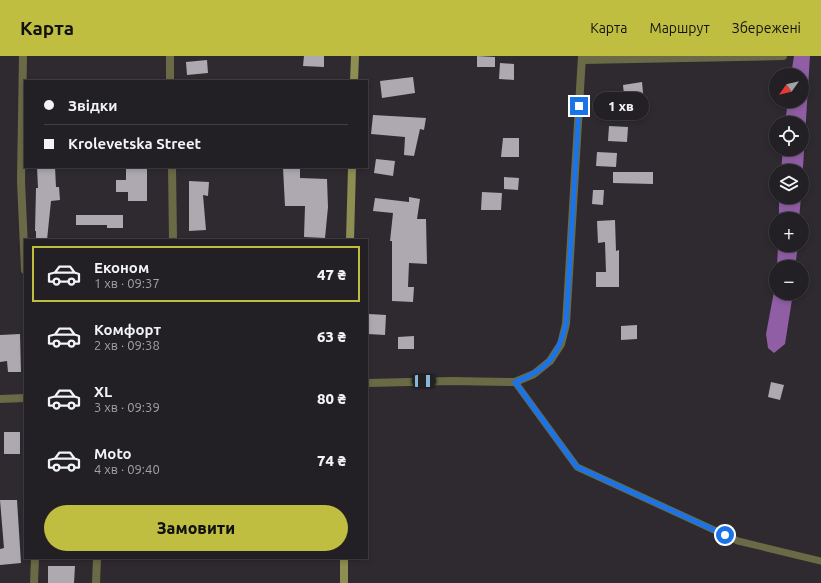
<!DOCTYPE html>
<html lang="uk">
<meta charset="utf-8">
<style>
:root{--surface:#222024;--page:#2a282c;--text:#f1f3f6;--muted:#a2a3a6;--line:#3f3e41;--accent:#c0be41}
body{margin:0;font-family:Ubuntu,sans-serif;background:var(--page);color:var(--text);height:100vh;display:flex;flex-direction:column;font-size:15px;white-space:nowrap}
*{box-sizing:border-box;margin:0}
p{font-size:13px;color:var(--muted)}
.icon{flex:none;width:22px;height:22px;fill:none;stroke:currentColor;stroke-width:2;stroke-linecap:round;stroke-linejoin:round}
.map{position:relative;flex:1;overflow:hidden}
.side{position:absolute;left:24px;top:183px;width:344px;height:320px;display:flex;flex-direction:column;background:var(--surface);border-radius:0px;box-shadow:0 2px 6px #0003,0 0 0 1px var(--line)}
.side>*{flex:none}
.banner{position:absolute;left:24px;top:24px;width:344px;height:88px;border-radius:0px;box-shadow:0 2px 6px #0003,0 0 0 1px var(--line);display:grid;align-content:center;height:88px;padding:0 20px;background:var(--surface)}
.needle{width:26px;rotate:236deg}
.fabs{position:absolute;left:769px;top:12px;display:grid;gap:8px}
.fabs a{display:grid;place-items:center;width:40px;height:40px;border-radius:50%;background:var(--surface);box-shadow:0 2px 6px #0003,0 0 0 1px var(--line);font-size:20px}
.end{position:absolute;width:18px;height:18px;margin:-9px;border:5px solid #1a73e8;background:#fff;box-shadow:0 0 0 2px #fff}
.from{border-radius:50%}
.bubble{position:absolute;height:28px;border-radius:14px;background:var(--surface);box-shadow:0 2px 6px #0003,0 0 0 1px var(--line);font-size:13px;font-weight:800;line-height:28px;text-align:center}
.car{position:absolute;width:12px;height:24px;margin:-12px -6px;border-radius:5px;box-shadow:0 0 3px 1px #0007;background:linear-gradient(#222 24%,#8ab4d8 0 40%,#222 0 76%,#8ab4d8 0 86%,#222 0)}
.banner b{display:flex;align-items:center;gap:14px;height:38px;font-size:15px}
.banner b+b{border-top:1px solid var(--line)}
.banner i{width:10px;height:10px;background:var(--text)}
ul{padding:7px 0 0;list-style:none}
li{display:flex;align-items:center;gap:12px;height:56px;margin:0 8px 6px;padding:0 12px;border:2px solid transparent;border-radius:0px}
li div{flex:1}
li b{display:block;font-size:15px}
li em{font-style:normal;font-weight:800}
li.selected{border-color:var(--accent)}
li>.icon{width:36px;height:36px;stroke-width:1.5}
.action{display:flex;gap:8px;margin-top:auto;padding:8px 20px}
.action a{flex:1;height:46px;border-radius:24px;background:var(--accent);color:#111;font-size:16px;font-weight:800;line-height:46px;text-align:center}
header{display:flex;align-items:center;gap:24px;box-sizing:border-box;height:56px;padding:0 20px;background:var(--accent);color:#111}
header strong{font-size:19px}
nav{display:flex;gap:22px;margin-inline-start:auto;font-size:14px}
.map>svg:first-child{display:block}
.water{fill:#905ea5}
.building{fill:#aea9b1}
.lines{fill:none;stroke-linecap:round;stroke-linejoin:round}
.lane{stroke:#6a6a46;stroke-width:7}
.street{stroke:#6a6a46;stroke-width:8}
.secondary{stroke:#8e8d52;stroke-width:8}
.route{stroke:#1a73e8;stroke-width:5}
</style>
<header>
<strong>Карта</strong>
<nav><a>Карта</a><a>Маршрут</a><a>Збережені</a></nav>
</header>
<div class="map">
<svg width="821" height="527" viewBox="0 0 821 527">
<rect width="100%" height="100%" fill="#2e2a30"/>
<!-- water -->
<g class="water">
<path d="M 794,0 L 810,0 L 802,127 L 802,115 L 781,115 L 783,93 L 802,93 L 802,67 L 785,67 L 788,45 L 802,45 L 802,19 L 791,19 Z"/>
<path d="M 779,141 L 801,141 L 799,163 L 779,163 Z"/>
<path d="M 778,189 L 798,189 L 795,211 L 777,211 Z"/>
<path d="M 776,225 L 776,237 L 793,237 L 785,288 L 774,297 L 768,292 L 766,278 Z"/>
</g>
<!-- building -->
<g class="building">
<path d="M 304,0 L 324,0 L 324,11 L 303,10 Z"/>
<path d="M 477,0 L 495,1 L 495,11 L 477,11 Z"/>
<path d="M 207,4 L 208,17 L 187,19 L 186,6 Z"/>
<path d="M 500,7 L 514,8 L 514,24 L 499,23 Z"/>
<path d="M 413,21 L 415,37 L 382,42 L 380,25 Z"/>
<path d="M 642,26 L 644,47 L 625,49 L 623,29 Z"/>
<path d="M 373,59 L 426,62 L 424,74 L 420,73 L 414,100 L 404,99 L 405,81 L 371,78 Z"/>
<path d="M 609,70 L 628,71 L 627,86 L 608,85 Z"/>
<path d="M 503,82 L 519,82 L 519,101 L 501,101 Z"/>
<path d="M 597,96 L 617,97 L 616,111 L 596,110 Z"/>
<path d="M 376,103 L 395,105 L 393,120 L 374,117 Z"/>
<path d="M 37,111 L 55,111 L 56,131 L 59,131 L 60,144 L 51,145 L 47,184 L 36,184 L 36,175 L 35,175 L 36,132 L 38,132 Z"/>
<path d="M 126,111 L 147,111 L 147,145 L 128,145 L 128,136 L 116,136 L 116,124 L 126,124 Z"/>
<path d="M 283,112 L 300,112 L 300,122 L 327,123 L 328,151 L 325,182 L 304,181 L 305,150 L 285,150 Z"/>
<path d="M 613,116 L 653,116 L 653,128 L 613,127 Z"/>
<path d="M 504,121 L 519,122 L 518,134 L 504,133 Z"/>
<path d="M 189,125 L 209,126 L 208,140 L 203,139 L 206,174 L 189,175 Z"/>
<path d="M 593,134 L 604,134 L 603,149 L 592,148 Z"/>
<path d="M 482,136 L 502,137 L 501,154 L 481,154 Z"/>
<path d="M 409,141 L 420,143 L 417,163 L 426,163 L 427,208 L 409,207 L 408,231 L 414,231 L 413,246 L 392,245 L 392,185 L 390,185 L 393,157 L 373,155 L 375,142 L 409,146 Z"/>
<path d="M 76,159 L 123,159 L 123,172 L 107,172 L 107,169 L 76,169 Z"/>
<path d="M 615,164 L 616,195 L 619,194 L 619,231 L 596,231 L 596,216 L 606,216 L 605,186 L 598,187 L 597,165 Z"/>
<path d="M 369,258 L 386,259 L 385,279 L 368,278 Z"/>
<path d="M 637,269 L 637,283 L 621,284 L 621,270 Z"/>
<path d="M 20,278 L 21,316 L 8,316 L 7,305 L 0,306 L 0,279 Z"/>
<path d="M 414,280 L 414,293 L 398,293 L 398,281 Z"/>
<path d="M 771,326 L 784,329 L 780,344 L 768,341 Z"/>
<rect x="4" y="376" width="16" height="22"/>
<path d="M 0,444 L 17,444 L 21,507 L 0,509 L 0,493 L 4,492 Z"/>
<path d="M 48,510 L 75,510 L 74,527 L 48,527 Z"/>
</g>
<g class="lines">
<!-- lane -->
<path class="lane" d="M 515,326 L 577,411 L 738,485 L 821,505"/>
<!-- street -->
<g class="street">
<path d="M 23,0 L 21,125 L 25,214"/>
<path d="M 170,0 L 170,25"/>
<path d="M 582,4 L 783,0"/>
<path d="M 172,111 L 173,184"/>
<path d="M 367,327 L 452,325 L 515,326 L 534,318 L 550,305 L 561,288 L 566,268 L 582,0"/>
<path d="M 0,343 L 25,342"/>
<path d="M 34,527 L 35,502"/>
<path d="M 96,527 L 97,502"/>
</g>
<!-- secondary -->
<g class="secondary">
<path d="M 354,25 L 355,0"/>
<path d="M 350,184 L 352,111"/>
<path d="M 344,527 L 344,502"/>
</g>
</g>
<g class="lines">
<!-- route -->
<path class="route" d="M 579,50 L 566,268 C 558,301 547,314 515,326 L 577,411 L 725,479"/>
</g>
</svg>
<div class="fabs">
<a><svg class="needle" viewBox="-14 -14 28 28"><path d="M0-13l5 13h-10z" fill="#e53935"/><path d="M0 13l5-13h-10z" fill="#a2a3a6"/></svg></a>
<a><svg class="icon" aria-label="locate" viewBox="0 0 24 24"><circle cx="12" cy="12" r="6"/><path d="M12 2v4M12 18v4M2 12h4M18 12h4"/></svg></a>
<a><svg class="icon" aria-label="layers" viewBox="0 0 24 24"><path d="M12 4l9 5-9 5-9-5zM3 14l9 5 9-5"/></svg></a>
<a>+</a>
<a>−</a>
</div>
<i class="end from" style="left:725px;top:479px"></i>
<i class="end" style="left:579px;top:50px"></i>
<div class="bubble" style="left:593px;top:36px;width:56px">1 хв</div>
<i class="car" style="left:424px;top:325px;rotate:89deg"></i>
<div class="banner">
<b><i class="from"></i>Звідки</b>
<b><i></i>Krolevetska Street</b>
</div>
<section class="side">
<ul>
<li class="selected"><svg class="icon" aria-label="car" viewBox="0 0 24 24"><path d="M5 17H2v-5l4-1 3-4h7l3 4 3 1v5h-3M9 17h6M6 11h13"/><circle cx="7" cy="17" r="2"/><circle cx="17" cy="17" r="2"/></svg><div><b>Економ</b><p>1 хв · 09:37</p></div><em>47 ₴</em></li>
<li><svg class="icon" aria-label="car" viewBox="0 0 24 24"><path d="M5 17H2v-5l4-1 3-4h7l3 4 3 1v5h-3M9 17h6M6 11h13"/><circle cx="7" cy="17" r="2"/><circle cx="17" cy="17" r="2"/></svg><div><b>Комфорт</b><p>2 хв · 09:38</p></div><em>63 ₴</em></li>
<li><svg class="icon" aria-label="car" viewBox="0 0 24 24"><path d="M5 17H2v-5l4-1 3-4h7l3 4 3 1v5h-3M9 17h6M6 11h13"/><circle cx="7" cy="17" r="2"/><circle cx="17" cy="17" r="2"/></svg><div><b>XL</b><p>3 хв · 09:39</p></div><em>80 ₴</em></li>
<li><svg class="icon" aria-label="car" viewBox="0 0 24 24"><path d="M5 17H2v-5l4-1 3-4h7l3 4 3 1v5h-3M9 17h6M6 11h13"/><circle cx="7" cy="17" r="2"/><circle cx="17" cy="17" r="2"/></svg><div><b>Moto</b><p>4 хв · 09:40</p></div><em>74 ₴</em></li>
</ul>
<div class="action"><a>Замовити</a></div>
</section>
</div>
